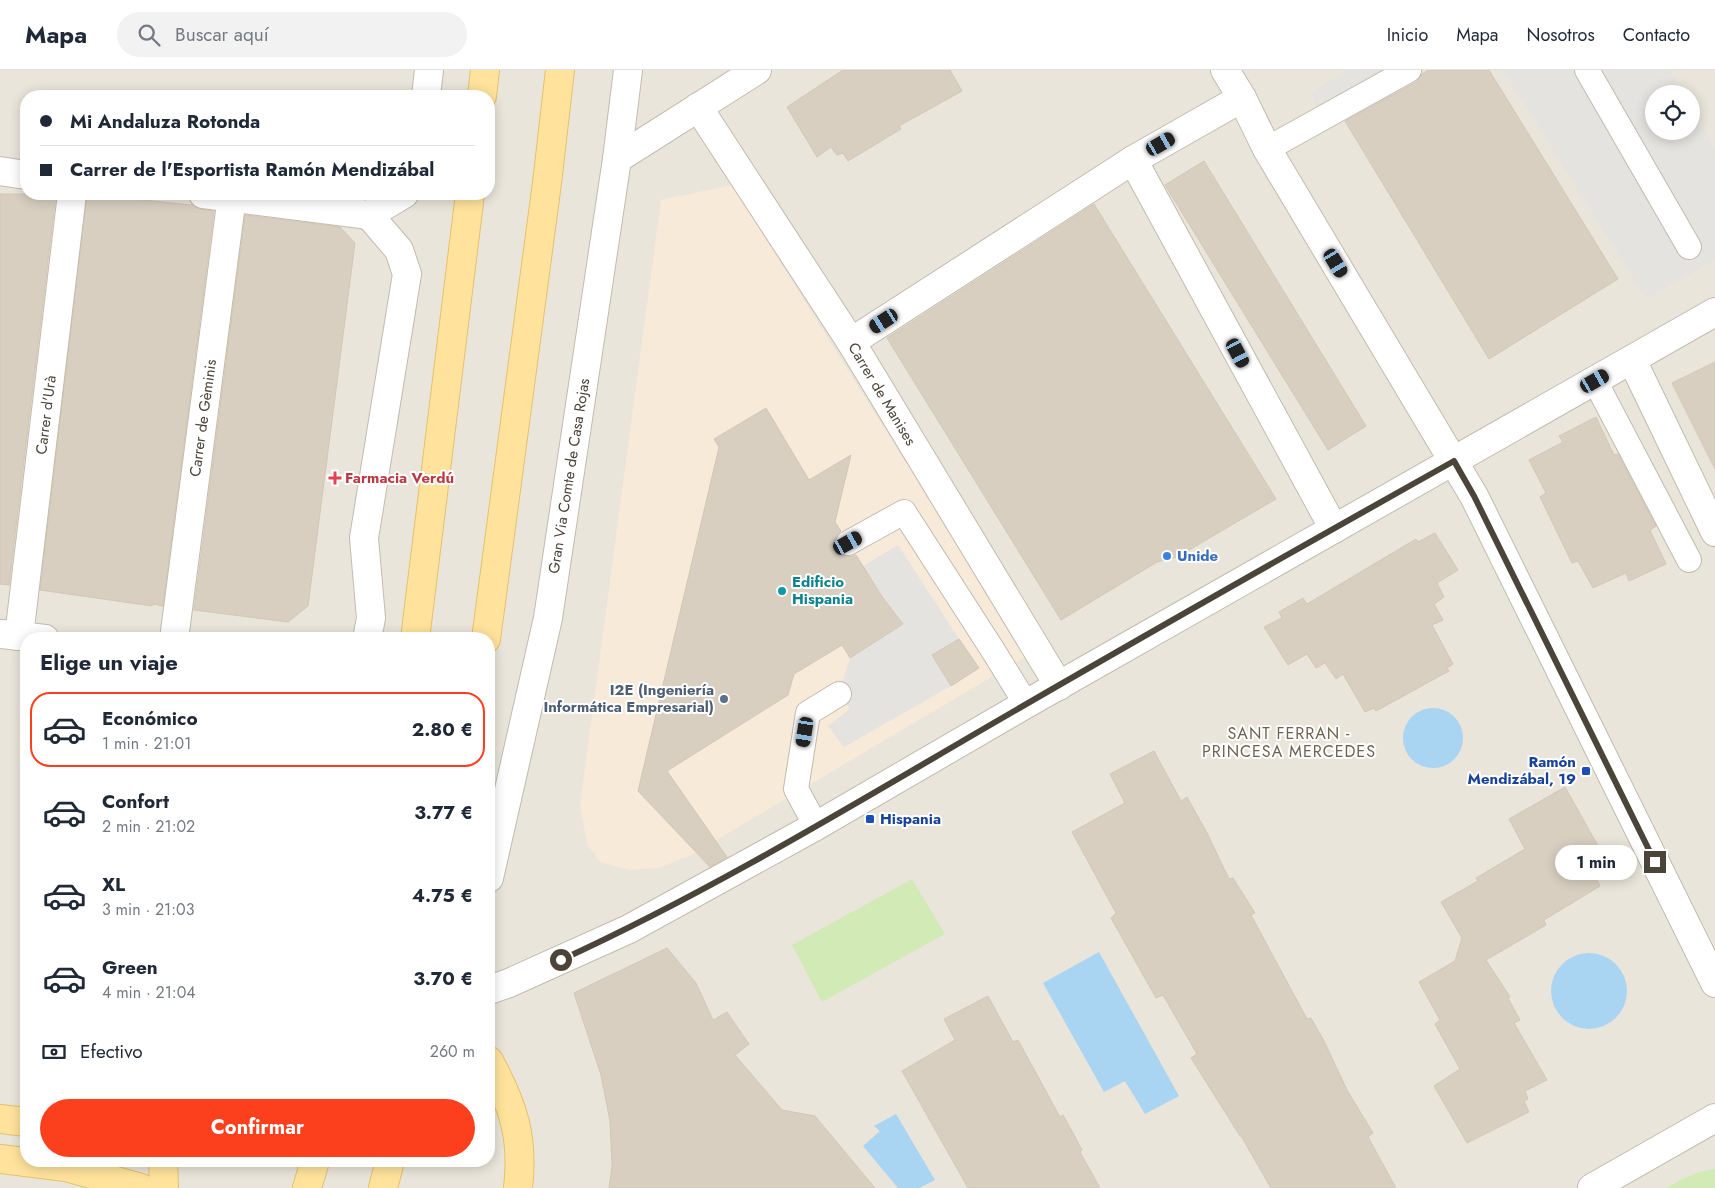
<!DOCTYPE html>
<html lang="es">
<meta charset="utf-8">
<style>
:root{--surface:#fff;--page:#f2f2f3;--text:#1f2937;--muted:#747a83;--line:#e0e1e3;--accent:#fc3f1d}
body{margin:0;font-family:Jost,sans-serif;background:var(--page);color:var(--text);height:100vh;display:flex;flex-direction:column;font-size:19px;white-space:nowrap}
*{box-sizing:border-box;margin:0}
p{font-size:16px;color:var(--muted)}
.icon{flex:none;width:28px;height:28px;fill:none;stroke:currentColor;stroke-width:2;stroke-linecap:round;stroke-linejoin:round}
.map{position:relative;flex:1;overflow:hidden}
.sheet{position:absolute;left:20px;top:562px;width:475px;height:535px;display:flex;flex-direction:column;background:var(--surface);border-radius:20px;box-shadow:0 2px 12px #0003}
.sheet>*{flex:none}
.banner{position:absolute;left:20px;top:20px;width:475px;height:110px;border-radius:20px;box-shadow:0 2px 12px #0003;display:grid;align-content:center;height:110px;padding:0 20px;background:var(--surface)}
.tools{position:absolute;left:1645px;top:15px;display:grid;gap:10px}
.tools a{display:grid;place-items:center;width:55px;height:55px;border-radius:50%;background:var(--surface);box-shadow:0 2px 12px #0003;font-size:25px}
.end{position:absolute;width:22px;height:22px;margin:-11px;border:6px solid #4b4439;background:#fff;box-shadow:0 0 0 2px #fff}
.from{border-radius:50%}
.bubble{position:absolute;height:35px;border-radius:18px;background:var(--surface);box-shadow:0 2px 12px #0003;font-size:16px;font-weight:700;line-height:35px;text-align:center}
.car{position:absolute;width:15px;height:30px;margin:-15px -8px;border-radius:6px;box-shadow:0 0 4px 1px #0007;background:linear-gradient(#222 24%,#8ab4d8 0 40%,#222 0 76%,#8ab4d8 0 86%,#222 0)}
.banner b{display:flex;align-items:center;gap:18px;height:48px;font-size:19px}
.banner b+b{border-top:1px solid var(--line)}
.banner i{width:12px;height:12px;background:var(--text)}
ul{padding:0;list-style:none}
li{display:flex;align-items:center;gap:15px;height:75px;margin:0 10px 8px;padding:0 10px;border:2px solid transparent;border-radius:20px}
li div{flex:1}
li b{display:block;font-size:19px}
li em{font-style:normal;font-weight:700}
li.current{border-color:var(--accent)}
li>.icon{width:45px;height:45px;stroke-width:1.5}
h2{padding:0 20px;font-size:22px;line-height:60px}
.pay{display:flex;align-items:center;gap:12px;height:55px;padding:0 20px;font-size:19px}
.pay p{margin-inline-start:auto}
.action{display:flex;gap:10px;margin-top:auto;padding:10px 20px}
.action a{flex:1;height:58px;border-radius:30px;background:var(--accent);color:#fff;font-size:20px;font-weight:700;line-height:58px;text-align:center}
header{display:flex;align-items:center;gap:30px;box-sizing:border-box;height:70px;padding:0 25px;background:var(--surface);border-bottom:1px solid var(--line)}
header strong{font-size:24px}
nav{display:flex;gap:28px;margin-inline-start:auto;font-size:18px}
.search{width:350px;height:45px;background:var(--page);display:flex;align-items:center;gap:12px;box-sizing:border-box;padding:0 18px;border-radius:28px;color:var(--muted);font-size:19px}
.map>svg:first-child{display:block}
.residential{fill:#eae5da;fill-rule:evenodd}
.commercial{fill:#f7ead8}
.green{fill:#d2eab5}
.parking{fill:#e5e3e0}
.water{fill:#a9d4f2}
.building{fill:#d8cfc1;stroke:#d3c7b4}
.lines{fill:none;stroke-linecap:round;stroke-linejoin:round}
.lane-casing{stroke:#c2bbae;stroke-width:26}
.street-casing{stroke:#c2bbae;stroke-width:30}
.primary-casing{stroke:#e6c16a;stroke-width:30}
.lane{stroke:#fff;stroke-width:24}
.street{stroke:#fff;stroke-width:28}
.primary{stroke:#ffe39c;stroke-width:28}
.route{stroke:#4b4439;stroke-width:6}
.health-dot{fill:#e0444e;stroke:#fff;stroke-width:2}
.shop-dot{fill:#3f7fe0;stroke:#fff;stroke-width:2}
.culture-dot{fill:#0f9aa8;stroke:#fff;stroke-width:2}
.service-dot{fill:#5c6f8a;stroke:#fff;stroke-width:2}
.transit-dot{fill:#1a4fb4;stroke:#fff;stroke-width:2}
.labels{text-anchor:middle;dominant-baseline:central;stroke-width:4;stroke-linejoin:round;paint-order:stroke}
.street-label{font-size:15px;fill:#4b4439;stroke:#fff}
.health-label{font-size:15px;font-weight:bold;fill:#be3a42;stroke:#fff;text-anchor:start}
.shop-label{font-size:15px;font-weight:bold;fill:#366cbe;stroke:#fff;text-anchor:start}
.culture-label{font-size:15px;font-weight:bold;fill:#0d838f;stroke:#fff;text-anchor:start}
.service-label{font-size:15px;font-weight:bold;fill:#4e5e75;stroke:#fff;text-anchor:end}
.transit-label{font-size:15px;font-weight:bold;fill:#164399;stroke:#fff;text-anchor:end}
.neighbourhood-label{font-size:16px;letter-spacing:1px;fill:#6e6250;stroke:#fff}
</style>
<header>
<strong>Mapa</strong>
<div class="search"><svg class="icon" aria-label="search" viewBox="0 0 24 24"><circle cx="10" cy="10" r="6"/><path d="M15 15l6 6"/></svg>Buscar aquí</div>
<nav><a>Inicio</a><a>Mapa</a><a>Nosotros</a><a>Contacto</a></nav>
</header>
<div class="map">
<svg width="1715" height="1118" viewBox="0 0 1715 1118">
<rect width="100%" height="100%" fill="#f6f3ec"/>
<!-- residential -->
<path class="residential" d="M 0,0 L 1715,0 L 1715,1118 L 0,1118 ZM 1654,24 L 1691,24 L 1691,61 L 1654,61 ZM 26,26 L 489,26 L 489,124 L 26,124 ZM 26,569 L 489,569 L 489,1091 L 26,1091 Z"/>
<!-- commercial -->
<path class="commercial" d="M 732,115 L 1027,586 L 691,785 L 659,798 L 629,800 L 600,792 L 587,774 L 580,735 L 661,130 Z"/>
<!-- green -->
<g class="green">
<path d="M 912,809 L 945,864 L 822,932 L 792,875 Z"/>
<path d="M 1715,1099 L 1715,1118 L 1666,1118 C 1682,1109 1697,1101 1715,1099 Z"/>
</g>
<!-- parking -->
<g class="parking">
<path d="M 1349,0 L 1416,0 L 1327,55 L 1310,23 Z"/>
<path d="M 1503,0 L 1670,0 L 1683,24 L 1654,24 L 1654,61 L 1691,61 L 1691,37 L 1715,79 L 1715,190 L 1646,229 Z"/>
<path d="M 898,475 L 959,569 L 932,585 L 951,616 L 844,677 L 828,656 L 850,639 L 839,624 L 850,588 L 903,554 L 898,547 L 895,548 L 863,496 Z"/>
</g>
<!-- water -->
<g class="water">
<circle cx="1433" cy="668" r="30"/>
<path d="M 1099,882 L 1179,1026 L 1145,1044 L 1125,1011 L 1104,1022 L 1043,913 Z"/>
<circle cx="1589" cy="921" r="38"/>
<path d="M 896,1044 L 935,1110 L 919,1118 L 898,1118 L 863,1076 L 880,1061 L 874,1056 Z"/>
</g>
<!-- building -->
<g class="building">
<path d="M 843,0 L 950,0 L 962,21 L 899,56 L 901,59 L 848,91 L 843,83 L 837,85 L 831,77 L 817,87 L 787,37 Z"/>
<path d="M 1428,0 L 1489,0 L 1618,209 L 1489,289 L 1345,51 L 1416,12 L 1422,4 Z"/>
<path d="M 1204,91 L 1366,356 L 1328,380 L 1165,115 Z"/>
<path d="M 0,124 L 56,124 L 9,515 L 0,514 Z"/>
<path d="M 87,124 L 192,135 L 201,139 L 214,141 L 163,536 L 153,534 L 152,536 L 40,520 Z"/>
<path d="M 1094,134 L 1276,429 L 1177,487 L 1157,492 L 1061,550 L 887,268 Z"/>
<path d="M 245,145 L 340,157 L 355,173 L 308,536 L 288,552 L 194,540 Z"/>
<path d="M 1715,292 L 1715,399 L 1672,313 Z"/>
<path d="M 766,338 L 809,410 L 851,385 L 835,452 L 841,461 L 836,466 L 834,472 L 836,479 L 841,484 L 847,487 L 856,485 L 883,528 L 903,554 L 850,588 L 842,575 L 794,604 L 788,625 L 667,701 L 727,787 L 710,797 L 638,721 L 719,377 L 714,369 Z"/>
<path d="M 1596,347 L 1614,385 L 1618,384 L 1656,456 L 1650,460 L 1666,494 L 1629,511 L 1626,503 L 1593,518 L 1578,491 L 1572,493 L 1540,427 L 1546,423 L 1529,390 L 1563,372 L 1559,366 Z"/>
<path d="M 1435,463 L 1458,500 L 1437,513 L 1444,527 L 1434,534 L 1443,550 L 1432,555 L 1453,594 L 1447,598 L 1449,601 L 1376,641 L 1374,638 L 1365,642 L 1343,604 L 1336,609 L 1325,593 L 1316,598 L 1307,584 L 1288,595 L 1264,557 L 1282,548 L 1279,542 L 1303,528 L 1307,534 L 1416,469 L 1418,472 Z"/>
<path d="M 959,569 L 979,598 L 951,616 L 932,585 Z"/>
<path d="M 1154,681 L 1181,731 L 1187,727 L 1207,763 L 1229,809 L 1233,808 L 1255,843 L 1251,845 L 1307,949 L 1311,948 L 1324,971 L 1347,1020 L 1373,1063 L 1368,1067 L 1396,1118 L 1271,1118 L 1241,1066 L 1240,1066 L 1191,988 L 1197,984 L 1163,925 L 1156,928 L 1111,848 L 1116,843 L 1072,762 L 1125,733 L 1110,704 Z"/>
<path d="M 1565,717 L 1602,783 L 1592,789 L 1594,794 L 1590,796 L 1600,816 L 1544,850 L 1546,855 L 1486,890 L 1510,927 L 1508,928 L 1520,950 L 1514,953 L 1547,1010 L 1525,1021 L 1528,1029 L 1524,1031 L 1529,1042 L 1467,1073 L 1434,1016 L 1460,999 L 1435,954 L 1440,950 L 1419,912 L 1455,891 L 1462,868 L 1441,832 L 1478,811 L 1476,808 L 1525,779 L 1509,749 Z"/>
<path d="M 667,878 L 696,913 L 713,950 L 727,942 L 749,974 L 735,985 L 782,1040 L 815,1046 L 875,1118 L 609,1118 L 612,1096 L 610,1051 L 601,1005 L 574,923 Z"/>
<path d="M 988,926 L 1013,972 L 1018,970 L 1060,1047 L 1063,1045 L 1073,1063 L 1082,1080 L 1080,1082 L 1100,1118 L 968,1118 L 902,1001 L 955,970 L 944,949 Z"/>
</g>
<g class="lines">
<!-- lane casing -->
<g class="lane-casing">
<g id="lane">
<path d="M 1587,0 L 1689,177"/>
<path d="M 1267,79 L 1409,0"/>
<path d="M 1595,311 L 1689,490"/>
<path d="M 848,473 L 904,442 L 994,582 L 1026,634"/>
<path d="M 816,756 L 796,719 L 808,643 L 839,624"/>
</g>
</g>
<!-- street casing -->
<g class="street-casing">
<g id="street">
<path d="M 1225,0 L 1242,28 L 1267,79 L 1474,426 L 1715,913"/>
<path d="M 426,26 L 429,0"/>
<path d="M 698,37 L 851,272 L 1059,616"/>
<path d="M 617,89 L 757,0"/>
<path d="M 1133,90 L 1334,459"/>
<path d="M 0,101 L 26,105"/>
<path d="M 203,124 L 369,145"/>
<path d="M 369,145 L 404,124"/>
<path d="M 851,272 L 1133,90 L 1242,28"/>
<path d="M 1632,290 L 1715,462"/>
<path d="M 2,564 L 45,569"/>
<path d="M 19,566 L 72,124"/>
<path d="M 174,569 L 232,126"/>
<path d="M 367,569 L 371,548 L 364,468 L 407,204 L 399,180 L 369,145"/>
<path d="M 489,808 L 548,548 L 617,89 L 628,0"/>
<path d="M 489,920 L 509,913 L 629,859 L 816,756 L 1026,634 L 1715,242"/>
<path d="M 1592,1118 L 1715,1048"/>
</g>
</g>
<!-- primary casing -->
<g class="primary-casing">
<g id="primary">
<path d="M 482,26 L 485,0"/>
<path d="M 415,569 L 470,124"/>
<path d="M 486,569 L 547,113 L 560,0"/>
<path d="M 489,991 C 513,1035 524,1067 518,1118"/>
<path d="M 0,1049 L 26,1052"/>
<path d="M 0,1089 L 66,1097 L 141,1118"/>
<path d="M 163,1091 L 164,1118"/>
<path d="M 307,1118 L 315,1091"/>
<path d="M 383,1118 L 390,1091"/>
</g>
</g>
<!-- lane -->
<use href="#lane" class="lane"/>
<!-- street -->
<use href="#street" class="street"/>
<!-- primary -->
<use href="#primary" class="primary"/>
</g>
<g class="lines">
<!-- route -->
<path class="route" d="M 561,890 C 707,823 846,739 985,658 C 1140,568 1297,479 1454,391 L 1474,426 L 1655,792"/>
</g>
<!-- markers -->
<path class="health-dot" d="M332.5 400.5h5v5h5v5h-5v5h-5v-5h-5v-5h5z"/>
<circle class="shop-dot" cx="1167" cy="486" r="5"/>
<circle class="culture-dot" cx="782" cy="521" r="5"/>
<circle class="service-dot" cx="724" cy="629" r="5"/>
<g class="transit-dot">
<rect x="1581" y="696" width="10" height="10" rx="2.5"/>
<rect x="865" y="744" width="10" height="10" rx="2.5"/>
</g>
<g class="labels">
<!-- street labels -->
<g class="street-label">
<text transform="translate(882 324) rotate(59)">Carrer de Manises</text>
<text transform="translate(46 345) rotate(-83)">Carrer d'Urà</text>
<text transform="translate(203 348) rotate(-82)">Carrer de Gèminis</text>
<text transform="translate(569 406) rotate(-81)">Gran Via Comte de Casa Rojas</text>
</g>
<!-- health labels -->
<g class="health-label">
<text x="345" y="408">Farmacia Verdú</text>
</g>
<!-- shop labels -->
<g class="shop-label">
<text x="1177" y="486">Unide</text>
</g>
<!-- culture labels -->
<g class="culture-label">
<text x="792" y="512">Edificio<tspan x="792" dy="17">Hispania</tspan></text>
</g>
<!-- service labels -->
<g class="service-label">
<text x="714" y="620">I2E (Ingeniería<tspan x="714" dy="17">Informática Empresarial)</tspan></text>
</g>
<!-- transit labels -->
<g class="transit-label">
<text x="1576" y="692">Ramón<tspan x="1576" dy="17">Mendizábal, 19</tspan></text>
<text x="880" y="749" text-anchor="start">Hispania</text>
</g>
<!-- neighbourhood labels -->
<g class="neighbourhood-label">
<text x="1289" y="663">SANT FERRAN -<tspan x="1289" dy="18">PRINCESA MERCEDES</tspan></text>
</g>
</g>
</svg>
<div class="tools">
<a><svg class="icon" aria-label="locate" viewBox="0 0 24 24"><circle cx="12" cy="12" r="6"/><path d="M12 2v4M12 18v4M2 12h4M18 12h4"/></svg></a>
</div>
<i class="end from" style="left:561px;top:890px"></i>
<i class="end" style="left:1655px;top:792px"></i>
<div class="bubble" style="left:1555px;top:775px;width:82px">1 min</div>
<i class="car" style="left:1161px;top:74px;rotate:60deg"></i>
<i class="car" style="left:1336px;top:193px;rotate:149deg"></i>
<i class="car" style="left:884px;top:251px;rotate:237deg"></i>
<i class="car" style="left:1238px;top:283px;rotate:152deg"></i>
<i class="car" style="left:1595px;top:311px;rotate:60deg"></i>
<i class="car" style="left:848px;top:473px;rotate:61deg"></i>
<i class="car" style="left:805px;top:662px;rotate:189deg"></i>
<div class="banner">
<b><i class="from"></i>Mi Andaluza Rotonda</b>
<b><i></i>Carrer de l'Esportista Ramón Mendizábal</b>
</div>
<section class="sheet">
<h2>Elige un viaje</h2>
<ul>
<li class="current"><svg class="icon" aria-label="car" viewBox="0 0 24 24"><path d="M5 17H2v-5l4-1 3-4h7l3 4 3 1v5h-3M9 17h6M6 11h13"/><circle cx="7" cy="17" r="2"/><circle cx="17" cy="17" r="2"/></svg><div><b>Económico</b><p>1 min · 21:01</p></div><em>2.80 €</em></li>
<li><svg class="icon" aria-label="car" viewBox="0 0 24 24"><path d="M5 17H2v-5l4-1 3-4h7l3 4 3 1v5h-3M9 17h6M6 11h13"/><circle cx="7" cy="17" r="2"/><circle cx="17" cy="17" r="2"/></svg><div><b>Confort</b><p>2 min · 21:02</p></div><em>3.77 €</em></li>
<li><svg class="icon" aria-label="car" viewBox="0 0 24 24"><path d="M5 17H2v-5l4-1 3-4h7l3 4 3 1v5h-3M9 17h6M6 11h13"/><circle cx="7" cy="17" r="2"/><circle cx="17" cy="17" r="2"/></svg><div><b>XL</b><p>3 min · 21:03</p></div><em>4.75 €</em></li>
<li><svg class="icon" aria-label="car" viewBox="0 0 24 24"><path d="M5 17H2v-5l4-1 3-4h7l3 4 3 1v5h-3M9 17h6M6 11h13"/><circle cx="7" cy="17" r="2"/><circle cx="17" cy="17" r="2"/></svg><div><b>Green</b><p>4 min · 21:04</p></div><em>3.70 €</em></li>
</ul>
<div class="pay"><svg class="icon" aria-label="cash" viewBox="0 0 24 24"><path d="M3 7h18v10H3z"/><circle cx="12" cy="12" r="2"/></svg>Efectivo<p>260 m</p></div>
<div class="action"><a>Confirmar</a></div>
</section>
</div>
